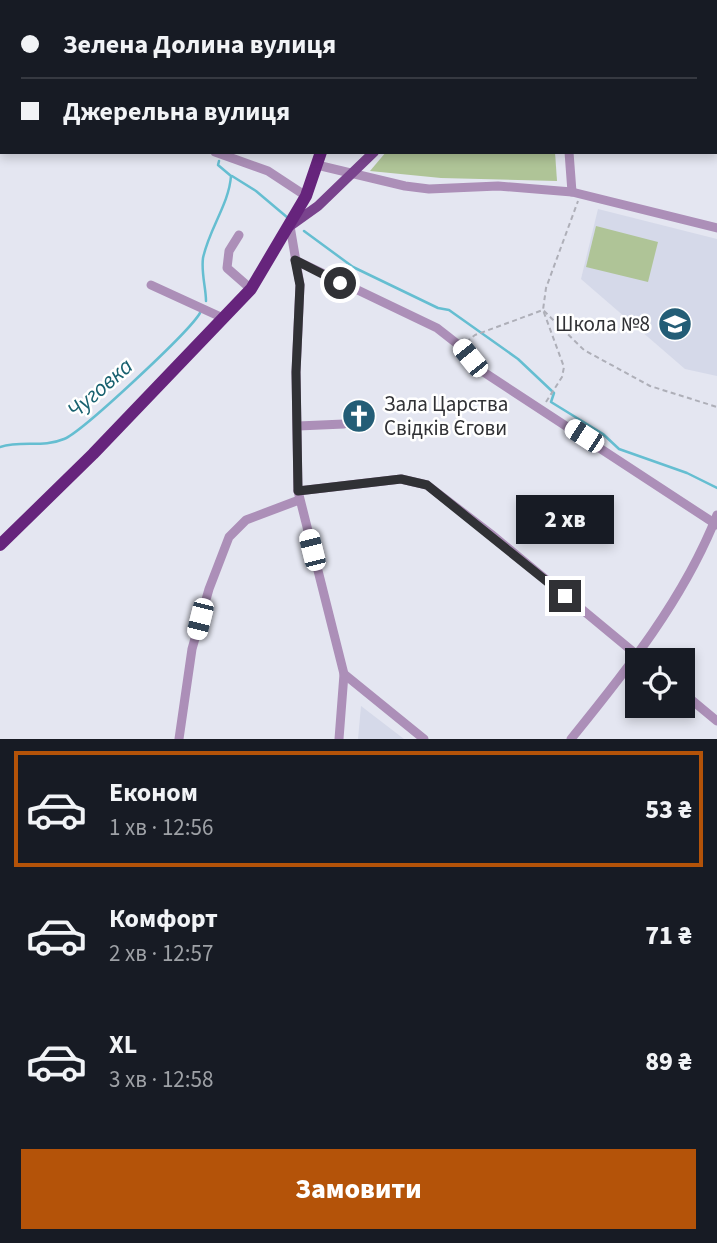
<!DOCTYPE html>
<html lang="uk">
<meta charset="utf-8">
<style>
:root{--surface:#171b24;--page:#20242c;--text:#f1f3f6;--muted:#9ea1a6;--line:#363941;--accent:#b45309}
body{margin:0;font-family:"Source Sans 3",sans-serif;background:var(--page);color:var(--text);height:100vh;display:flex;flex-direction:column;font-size:26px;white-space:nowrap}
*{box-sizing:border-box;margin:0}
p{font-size:23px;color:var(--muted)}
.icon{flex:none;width:38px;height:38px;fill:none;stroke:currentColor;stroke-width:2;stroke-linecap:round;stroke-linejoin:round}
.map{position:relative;height:739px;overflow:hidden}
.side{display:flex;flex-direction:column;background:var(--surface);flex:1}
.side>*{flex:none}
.guide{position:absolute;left:0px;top:0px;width:718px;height:154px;box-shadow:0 4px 10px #0003;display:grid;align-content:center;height:154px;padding:0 21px;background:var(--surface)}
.buttons{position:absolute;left:625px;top:648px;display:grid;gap:14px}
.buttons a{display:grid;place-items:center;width:70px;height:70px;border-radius:0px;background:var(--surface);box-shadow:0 4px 10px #0003;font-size:35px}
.end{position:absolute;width:32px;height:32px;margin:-16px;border:9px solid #303135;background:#fff;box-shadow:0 0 0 4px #fff}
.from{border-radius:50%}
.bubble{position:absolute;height:49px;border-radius:0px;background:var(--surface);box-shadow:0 4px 10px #0003;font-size:23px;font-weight:800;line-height:49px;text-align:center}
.car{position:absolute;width:21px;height:42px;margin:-21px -10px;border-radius:9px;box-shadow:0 0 5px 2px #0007;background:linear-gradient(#fff 24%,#345 0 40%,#fff 0 76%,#345 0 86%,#fff 0)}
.guide b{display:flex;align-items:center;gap:24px;height:66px;font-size:26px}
.guide b+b{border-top:2px solid var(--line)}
.guide i{width:18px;height:18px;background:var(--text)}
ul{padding:12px 0 0;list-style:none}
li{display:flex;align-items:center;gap:21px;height:116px;margin:0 14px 10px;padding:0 7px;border:4px solid transparent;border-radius:0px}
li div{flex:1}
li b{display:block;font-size:26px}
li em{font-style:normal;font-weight:800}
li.selected{border-color:var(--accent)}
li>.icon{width:63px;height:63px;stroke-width:1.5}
.primary-button{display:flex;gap:14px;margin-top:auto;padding:14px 21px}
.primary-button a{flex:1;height:80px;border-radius:0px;background:var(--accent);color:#fff;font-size:28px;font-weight:800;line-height:80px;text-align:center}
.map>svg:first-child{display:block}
.built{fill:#d5d9e9}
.green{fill:#afc497}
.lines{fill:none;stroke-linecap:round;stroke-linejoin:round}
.stream{stroke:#65bed1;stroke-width:2.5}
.path{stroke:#aeafb8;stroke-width:2;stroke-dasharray:5 3.5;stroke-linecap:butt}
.minor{stroke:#ac8fb8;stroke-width:9}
.major{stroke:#79438d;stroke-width:10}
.highway{stroke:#66247c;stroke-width:12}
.route{stroke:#303135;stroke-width:9}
.labels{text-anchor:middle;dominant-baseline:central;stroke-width:5;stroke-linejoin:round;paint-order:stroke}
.poi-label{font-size:21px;fill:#303135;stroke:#fff;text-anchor:end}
.water-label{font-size:23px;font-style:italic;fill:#18616f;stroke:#fff}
</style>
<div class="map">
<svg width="717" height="739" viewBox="0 0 717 739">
<rect width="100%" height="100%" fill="#e4e6f1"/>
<!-- built -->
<g class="built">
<path d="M 598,209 L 717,239 L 717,376 L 685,369 L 581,279 Z"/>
<path d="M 361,706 L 404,739 L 358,739 Z"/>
</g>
<!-- green -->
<g class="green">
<path d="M 386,152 L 555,152 L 557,181 L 441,178 L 370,171 Z"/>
<path d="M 596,226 L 658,242 L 648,282 L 586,267 Z"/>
</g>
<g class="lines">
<!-- stream -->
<g class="stream">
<path d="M 238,2 L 238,0"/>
<path d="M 232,176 L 256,191 L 288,218"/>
<path d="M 304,231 L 353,267 L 438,308 L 449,310 L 518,359 L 554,393 L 551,402 L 603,434 L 619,449 L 687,473 L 717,488"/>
<path d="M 206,301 C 206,288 201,273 203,258 C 209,229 229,204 231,176 L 218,165 L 219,161"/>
<path d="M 0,447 C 21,440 43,448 64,439 C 82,432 189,332 200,313"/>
</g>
<!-- path -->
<g class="path">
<path d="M 631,2 L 645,0"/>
<path d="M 716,25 L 717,24"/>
<path d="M 466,342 L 475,335 L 543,310 L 584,350 L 650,386 L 717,407"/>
<path d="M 546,402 L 562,377 L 564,367 L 543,310 L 546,288 L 578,201"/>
</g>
<!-- minor -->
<g class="minor">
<path d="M 609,0 L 609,2"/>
<path d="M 50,2 L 51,0"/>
<path d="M 433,2 L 433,0"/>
<path d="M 552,2 L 552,0"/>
<path d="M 0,29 L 2,35"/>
<path d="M 0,68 L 2,68"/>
<path d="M 716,132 L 717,132"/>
<path d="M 215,152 L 268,171 L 306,196"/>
<path d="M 569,152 L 572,192"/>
<path d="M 317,165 L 405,186 L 429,189 L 498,186 L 572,192 L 717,228"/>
<path d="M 290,226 L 300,285 L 296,372 L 298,491 L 344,674 L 339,739"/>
<path d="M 239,235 L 229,251 L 227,268 L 251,289"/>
<path d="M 295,260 L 437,328 L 460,346 L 479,369 L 717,525"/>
<path d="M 151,285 L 223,318"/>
<path d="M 298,426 L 344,424"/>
<path d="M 298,491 L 401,479 L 427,485 L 491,534 L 643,660"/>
<path d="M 344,674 L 424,739"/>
<path d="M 682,692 L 717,721"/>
<path d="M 179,739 L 192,649 L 209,589 L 229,537 L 246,520 L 299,500"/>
<path d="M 571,739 C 627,670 684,599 717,515"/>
</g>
<!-- major -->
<g class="major">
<path d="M 716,12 L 717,12"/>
<path d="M 290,226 L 318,206 L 374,152"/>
</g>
<!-- highway -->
<g class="highway">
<path d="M 355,2 L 355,0"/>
<path d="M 0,545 L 93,454 L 251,289 L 306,196 L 321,152"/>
</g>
</g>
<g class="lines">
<!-- route -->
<path class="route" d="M 340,283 L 295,260 L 300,285 L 296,372 L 298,491 L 401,479 L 427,485 L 565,596"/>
</g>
<!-- icons -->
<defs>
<g id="school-disc" transform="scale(1.75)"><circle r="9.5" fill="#235d76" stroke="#fff"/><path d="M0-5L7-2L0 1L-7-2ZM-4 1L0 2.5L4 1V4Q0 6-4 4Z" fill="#fff"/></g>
<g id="church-disc" transform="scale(1.75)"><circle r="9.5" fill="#235d76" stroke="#fff"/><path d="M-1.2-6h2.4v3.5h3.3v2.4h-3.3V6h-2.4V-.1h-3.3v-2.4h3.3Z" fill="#fff"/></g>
</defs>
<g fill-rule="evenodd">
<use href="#school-disc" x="675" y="324"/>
<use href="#church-disc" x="359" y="416"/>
</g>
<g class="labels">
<!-- poi labels -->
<g class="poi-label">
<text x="650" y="324">Школа №8</text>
<text x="384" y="404" text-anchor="start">Зала Царства<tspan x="384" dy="24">Свідків Єгови</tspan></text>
</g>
<!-- water labels -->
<g class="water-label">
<text transform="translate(100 388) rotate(-41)">Чуговка</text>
</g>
</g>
</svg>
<div class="buttons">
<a><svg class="icon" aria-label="locate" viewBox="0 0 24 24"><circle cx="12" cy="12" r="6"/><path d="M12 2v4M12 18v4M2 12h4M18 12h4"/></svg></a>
</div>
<i class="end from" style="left:340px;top:283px"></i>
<i class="end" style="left:565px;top:596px"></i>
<div class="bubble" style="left:516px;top:495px;width:98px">2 хв</div>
<i class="car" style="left:470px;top:358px;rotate:321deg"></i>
<i class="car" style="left:584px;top:436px;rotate:303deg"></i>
<i class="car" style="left:312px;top:550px;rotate:346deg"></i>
<i class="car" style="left:200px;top:619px;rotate:194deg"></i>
<div class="guide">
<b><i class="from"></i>Зелена Долина вулиця</b>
<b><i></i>Джерельна вулиця</b>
</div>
</div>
<section class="side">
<ul>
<li class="selected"><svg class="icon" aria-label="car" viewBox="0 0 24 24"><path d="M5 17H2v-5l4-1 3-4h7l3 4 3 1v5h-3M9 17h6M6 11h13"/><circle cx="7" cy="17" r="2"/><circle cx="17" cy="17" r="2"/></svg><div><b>Економ</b><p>1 хв · 12:56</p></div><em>53 ₴</em></li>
<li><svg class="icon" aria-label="car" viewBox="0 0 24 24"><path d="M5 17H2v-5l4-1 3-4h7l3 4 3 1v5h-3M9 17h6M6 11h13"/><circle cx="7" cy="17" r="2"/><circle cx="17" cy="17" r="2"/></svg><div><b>Комфорт</b><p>2 хв · 12:57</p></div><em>71 ₴</em></li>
<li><svg class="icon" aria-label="car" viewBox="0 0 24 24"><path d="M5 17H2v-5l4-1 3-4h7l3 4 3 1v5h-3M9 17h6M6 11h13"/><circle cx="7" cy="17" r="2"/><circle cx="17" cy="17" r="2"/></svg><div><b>XL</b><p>3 хв · 12:58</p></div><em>89 ₴</em></li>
</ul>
<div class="primary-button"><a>Замовити</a></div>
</section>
